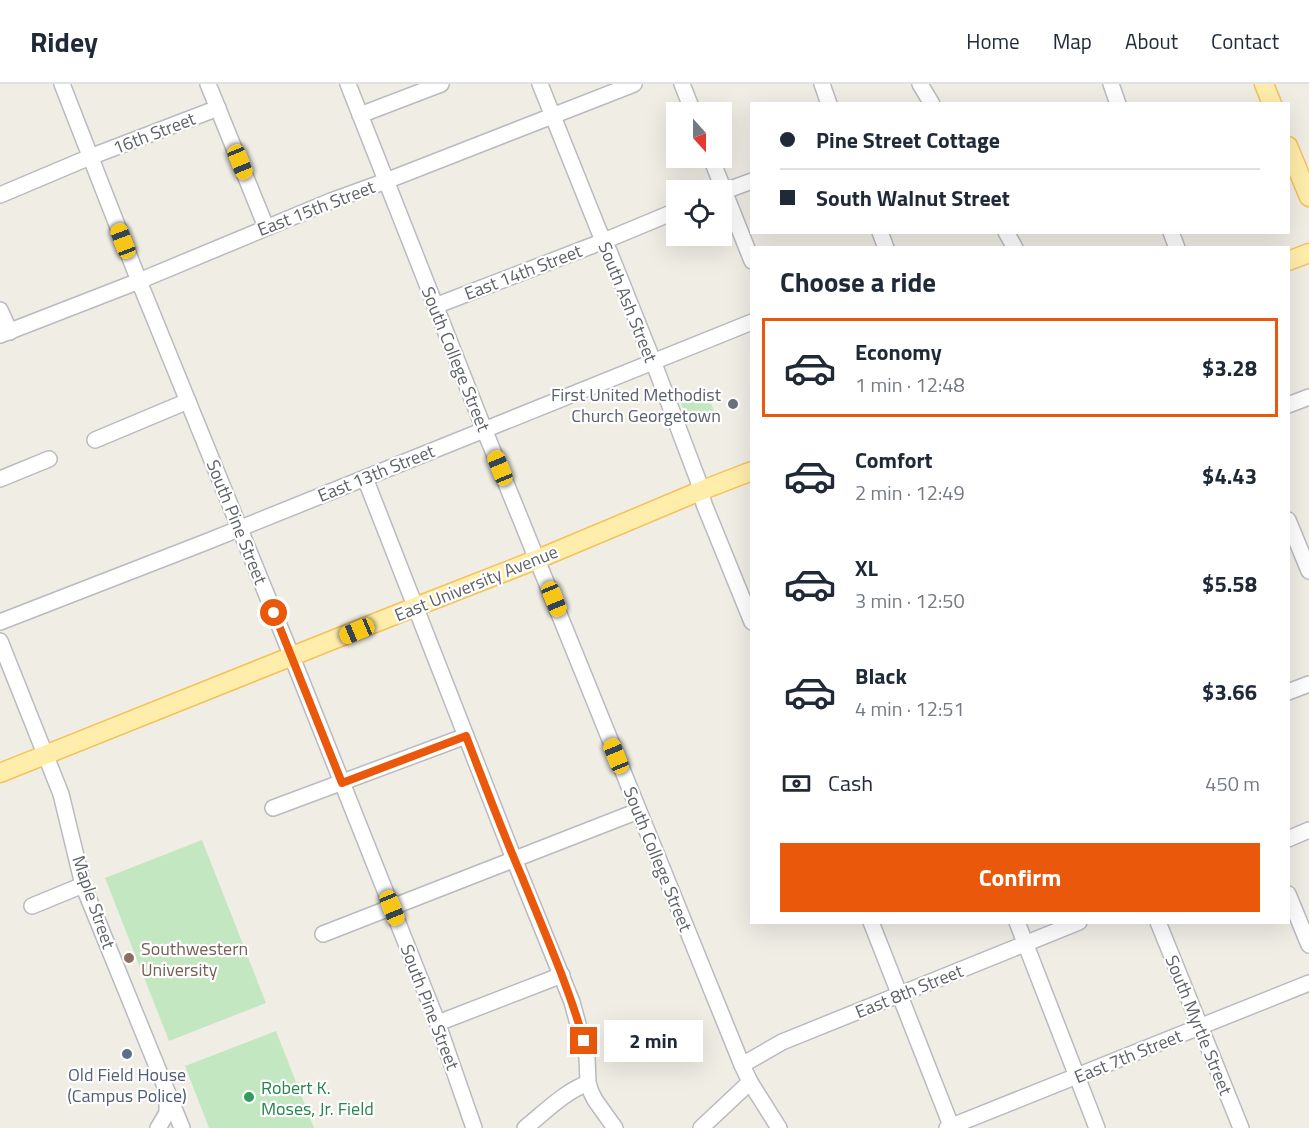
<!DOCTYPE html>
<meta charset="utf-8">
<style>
:root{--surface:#fff;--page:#f6f6f7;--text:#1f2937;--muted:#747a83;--line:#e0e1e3;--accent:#ea580c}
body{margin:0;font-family:"Titillium Web",sans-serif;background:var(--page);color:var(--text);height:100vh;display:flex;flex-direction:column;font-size:22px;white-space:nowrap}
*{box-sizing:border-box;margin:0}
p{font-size:20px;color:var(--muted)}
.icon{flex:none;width:33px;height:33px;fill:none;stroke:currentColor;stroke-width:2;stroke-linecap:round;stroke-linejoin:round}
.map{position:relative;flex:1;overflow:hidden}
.side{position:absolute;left:750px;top:162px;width:540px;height:678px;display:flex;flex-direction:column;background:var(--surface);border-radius:0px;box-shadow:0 6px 24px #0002}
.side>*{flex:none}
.top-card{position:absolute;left:750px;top:18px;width:540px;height:132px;border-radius:0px;box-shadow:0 6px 24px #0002;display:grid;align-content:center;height:132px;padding:0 30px;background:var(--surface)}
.needle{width:39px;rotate:159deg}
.buttons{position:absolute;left:666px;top:18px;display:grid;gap:12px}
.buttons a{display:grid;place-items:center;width:66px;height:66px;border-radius:0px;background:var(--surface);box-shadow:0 6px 24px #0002;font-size:30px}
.end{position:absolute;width:27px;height:27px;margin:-14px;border:8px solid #ea580c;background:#fff;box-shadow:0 0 0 3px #fff}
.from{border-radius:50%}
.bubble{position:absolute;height:42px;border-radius:0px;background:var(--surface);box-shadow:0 6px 24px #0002;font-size:20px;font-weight:700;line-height:42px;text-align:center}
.car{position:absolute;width:18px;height:36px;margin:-18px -9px;border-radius:8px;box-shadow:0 0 4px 2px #0007;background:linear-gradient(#f5c518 24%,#345 0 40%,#f5c518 0 76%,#345 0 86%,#f5c518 0)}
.top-card b{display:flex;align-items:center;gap:21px;height:57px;font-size:22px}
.top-card b+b{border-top:2px solid var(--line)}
.top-card i{width:15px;height:15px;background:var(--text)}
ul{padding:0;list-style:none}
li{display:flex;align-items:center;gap:18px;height:99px;margin:0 12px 9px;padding:0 18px;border:3px solid transparent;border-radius:0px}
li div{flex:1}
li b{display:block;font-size:22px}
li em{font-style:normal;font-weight:700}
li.on{border-color:var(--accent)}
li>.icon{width:54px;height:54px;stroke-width:1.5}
h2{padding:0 30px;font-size:27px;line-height:72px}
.pay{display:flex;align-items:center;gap:15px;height:66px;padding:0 30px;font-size:22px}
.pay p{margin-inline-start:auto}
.primary-button{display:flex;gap:12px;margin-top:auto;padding:12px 30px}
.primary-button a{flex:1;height:69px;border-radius:0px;background:var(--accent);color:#fff;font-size:24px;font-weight:700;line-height:69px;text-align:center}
header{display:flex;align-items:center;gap:36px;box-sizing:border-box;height:84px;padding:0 30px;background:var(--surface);border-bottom:2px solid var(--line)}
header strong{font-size:28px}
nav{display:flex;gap:33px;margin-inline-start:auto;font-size:21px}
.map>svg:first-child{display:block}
.green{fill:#c3e8c1}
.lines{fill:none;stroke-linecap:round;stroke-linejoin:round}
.minor-casing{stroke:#b8bbbf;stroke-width:18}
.major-casing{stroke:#f5c159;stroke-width:21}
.minor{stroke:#fff;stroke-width:15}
.major{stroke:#ffedab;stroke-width:18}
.route{stroke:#ea580c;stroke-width:8}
.worship-dot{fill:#6b7280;stroke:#fff;stroke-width:2}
.education-dot{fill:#8d6e63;stroke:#fff;stroke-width:2}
.service-dot{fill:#5c6f8a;stroke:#fff;stroke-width:2}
.leisure-dot{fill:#2e9e5b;stroke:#fff;stroke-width:2}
.labels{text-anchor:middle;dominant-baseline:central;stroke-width:4.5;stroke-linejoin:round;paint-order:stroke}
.street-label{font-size:18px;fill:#5d6266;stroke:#fff}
.worship-label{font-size:18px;fill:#5b616d;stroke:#fff;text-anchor:end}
.education-label{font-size:18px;fill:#785e54;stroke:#fff;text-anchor:start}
.service-label{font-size:18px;fill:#4e5e75;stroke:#fff}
.leisure-label{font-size:18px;fill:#27864d;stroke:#fff;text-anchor:start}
</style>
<header>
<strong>Ridey</strong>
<nav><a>Home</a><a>Map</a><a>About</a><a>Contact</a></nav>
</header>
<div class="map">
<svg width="1309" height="1044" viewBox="0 0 1309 1044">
<rect width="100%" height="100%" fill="#f0ede5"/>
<!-- green -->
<g class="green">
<path d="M 706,306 L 714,327 L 713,330 L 689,340 L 680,317 Z"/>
<path d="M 202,756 L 266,919 L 169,957 L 105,794 Z"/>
<path d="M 276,947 L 314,1044 L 209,1044 L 185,982 Z"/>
</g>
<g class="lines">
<!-- minor casing -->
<g class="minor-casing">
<g id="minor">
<path d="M 62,0 L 139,197 L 292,573 L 435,932 L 474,1044"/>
<path d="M 208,0 L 266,143"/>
<path d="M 348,0 L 484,345 L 742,981 L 750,998 L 779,1044"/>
<path d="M 540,0 L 599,147 L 609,167 L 653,277 L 698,396 L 704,420 L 752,538"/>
<path d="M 682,0 L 693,28"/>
<path d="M 822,0 L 829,20"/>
<path d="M 920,0 L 932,20"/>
<path d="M 1111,0 L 1118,20"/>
<path d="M 360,31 L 441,0"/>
<path d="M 711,74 L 752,177"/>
<path d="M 722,108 L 752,97"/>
<path d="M 0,111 L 90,73 L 218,24"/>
<path d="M 880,148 L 886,164"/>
<path d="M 1006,148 L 1015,164"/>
<path d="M 1171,148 L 1177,164"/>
<path d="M 435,222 L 604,157 L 676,127"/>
<path d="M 0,226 L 10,248"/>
<path d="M 0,251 L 139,197 L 331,117 L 386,97 L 634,0"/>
<path d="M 1288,321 L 1309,313"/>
<path d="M 95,356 L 188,317"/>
<path d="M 365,394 L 514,775 L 572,918 L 587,973 L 588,999 L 591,1008 L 595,1016 L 615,1044"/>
<path d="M 0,395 L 49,375"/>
<path d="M 1288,436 L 1309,487"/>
<path d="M 0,538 L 206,458 L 752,238"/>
<path d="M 0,557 L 61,710 L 83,801 L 182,1044"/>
<path d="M 1288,608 L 1309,600"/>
<path d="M 273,724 L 466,652"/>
<path d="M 1288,755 L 1309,746"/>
<path d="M 1288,810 L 1309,861"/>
<path d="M 32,822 L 83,801"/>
<path d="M 871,838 L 952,1044"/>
<path d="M 1017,838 L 1097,1044"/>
<path d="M 1158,838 L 1241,1044"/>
<path d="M 323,850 L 638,727"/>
<path d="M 438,939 L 562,891"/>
<path d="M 742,981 L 782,958 L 1079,838"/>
<path d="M 158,1044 L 167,1029 L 167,1012"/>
<path d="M 525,1044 C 545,1028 564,1008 588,999"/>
<path d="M 701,1044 L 750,998"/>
<path d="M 947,1044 L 1309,899"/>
</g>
</g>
<!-- major casing -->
<g class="major-casing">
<g id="major">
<path d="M 1264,0 L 1272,20"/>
<path d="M 1288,62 L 1309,113"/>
<path d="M 1288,177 L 1309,169"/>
<path d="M 0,689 L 415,523 L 538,475 L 700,407 L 752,387"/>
</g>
</g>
<!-- minor -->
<use href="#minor" class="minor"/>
<!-- major -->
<use href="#major" class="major"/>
</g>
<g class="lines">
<!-- route -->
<path class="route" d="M 274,529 L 342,699 L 466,652 C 484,699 502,747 522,793 C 544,847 568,901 584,957"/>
</g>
<!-- markers -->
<circle class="worship-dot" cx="733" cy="320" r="6"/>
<circle class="education-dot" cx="129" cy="874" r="6"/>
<circle class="service-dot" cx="127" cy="970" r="6"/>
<circle class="leisure-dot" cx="249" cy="1013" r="6"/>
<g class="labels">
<!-- street labels -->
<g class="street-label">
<text transform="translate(154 49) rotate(-21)">16th Street</text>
<text transform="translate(316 124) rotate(-21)">East 15th Street</text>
<text transform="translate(523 188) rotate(-21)">East 14th Street</text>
<text transform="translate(628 218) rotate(68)">South Ash Street</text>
<text transform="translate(456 275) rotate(68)">South College Street</text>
<text transform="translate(376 389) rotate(-22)">East 13th Street</text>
<text transform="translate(237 438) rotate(68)">South Pine Street</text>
<text transform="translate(476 499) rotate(-22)">East University Avenue</text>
<text transform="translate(658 775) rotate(68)">South College Street</text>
<text transform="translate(94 818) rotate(71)">Maple Street</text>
<text transform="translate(909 907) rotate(-22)">East 8th Street</text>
<text transform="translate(430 923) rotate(69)">South Pine Street</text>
<text transform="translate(1199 941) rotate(68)">South Myrtle Street</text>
<text transform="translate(1128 972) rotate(-22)">East 7th Street</text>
</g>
<!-- worship labels -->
<g class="worship-label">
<text x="721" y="310">First United Methodist<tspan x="721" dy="21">Church Georgetown</tspan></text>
</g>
<!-- education labels -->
<g class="education-label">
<text x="141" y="864">Southwestern<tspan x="141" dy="21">University</tspan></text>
</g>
<!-- service labels -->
<g class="service-label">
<text x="127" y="990">Old Field House<tspan x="127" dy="21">(Campus Police)</tspan></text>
</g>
<!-- leisure labels -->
<g class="leisure-label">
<text x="261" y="1003">Robert K.<tspan x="261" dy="21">Moses, Jr. Field</tspan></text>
</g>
</g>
</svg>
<div class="buttons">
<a><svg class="needle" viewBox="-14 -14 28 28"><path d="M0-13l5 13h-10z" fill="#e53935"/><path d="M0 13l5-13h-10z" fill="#747a83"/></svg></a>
<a><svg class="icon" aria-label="locate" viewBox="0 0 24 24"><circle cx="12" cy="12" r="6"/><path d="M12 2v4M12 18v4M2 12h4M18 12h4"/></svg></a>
</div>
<i class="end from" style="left:274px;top:529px"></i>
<i class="end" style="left:584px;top:957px"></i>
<div class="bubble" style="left:604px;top:936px;width:99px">2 min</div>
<i class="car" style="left:240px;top:78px;rotate:158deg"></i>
<i class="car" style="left:123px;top:157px;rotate:339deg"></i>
<i class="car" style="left:500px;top:384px;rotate:338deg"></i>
<i class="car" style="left:554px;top:515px;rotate:158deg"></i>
<i class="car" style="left:357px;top:547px;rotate:247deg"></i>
<i class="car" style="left:616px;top:672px;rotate:338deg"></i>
<i class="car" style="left:392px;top:824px;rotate:158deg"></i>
<div class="top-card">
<b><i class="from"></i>Pine Street Cottage</b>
<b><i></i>South Walnut Street</b>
</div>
<section class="side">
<h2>Choose a ride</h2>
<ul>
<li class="on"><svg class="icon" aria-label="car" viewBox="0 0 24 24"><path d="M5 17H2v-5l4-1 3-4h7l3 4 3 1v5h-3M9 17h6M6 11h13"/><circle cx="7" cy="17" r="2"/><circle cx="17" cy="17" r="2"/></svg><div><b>Economy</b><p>1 min · 12:48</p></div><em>$3.28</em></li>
<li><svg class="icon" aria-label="car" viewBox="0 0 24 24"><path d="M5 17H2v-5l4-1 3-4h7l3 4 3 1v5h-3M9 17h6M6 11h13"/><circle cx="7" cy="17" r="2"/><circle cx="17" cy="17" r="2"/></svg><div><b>Comfort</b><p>2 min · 12:49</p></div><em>$4.43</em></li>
<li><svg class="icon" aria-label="car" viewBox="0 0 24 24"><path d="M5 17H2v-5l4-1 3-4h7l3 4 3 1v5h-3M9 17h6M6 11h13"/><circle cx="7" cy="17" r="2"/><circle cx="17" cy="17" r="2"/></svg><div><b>XL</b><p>3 min · 12:50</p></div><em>$5.58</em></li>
<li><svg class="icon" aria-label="car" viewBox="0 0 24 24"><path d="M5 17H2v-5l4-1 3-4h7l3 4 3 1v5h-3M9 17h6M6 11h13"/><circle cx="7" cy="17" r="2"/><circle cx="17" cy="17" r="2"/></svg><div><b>Black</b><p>4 min · 12:51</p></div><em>$3.66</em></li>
</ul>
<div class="pay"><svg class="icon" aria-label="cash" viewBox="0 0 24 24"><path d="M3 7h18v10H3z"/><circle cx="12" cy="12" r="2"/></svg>Cash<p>450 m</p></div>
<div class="primary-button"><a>Confirm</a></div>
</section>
</div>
